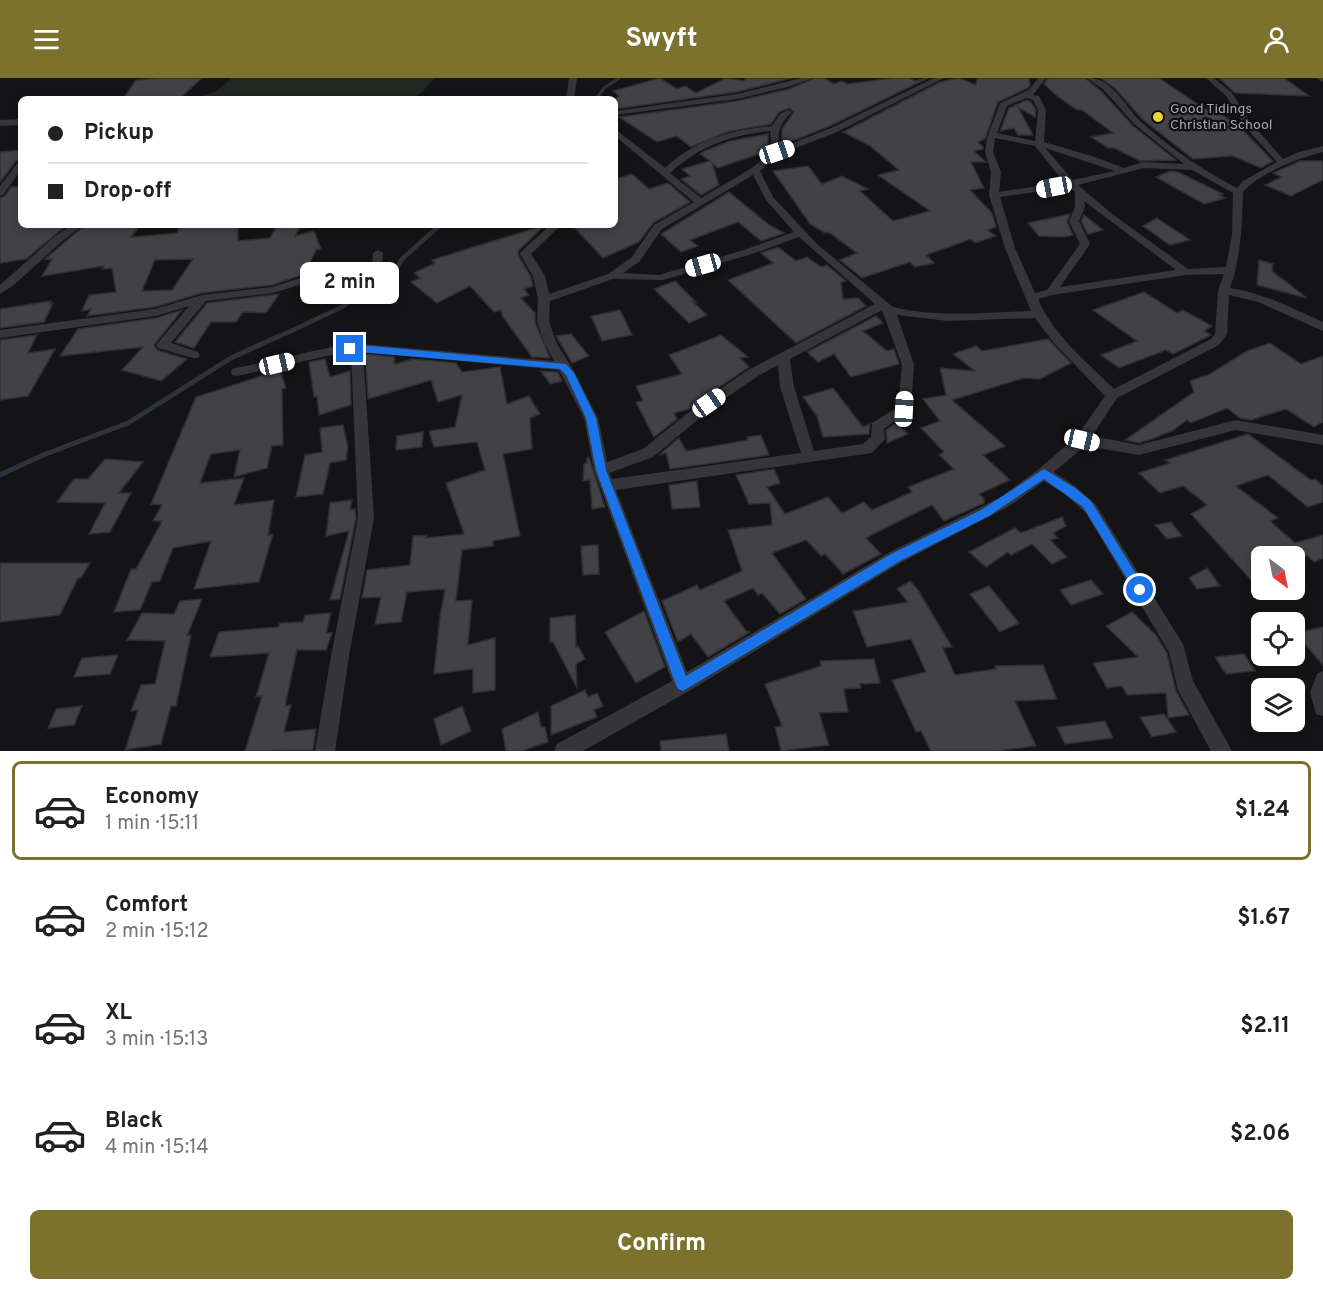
<!DOCTYPE html>
<meta charset="utf-8">
<style>
:root{--surface:#fff;--page:#f6f6f6;--text:#202124;--muted:#757577;--line:#e0e0e0;--accent:#7a722d}
body{margin:0;font-family:Overpass,sans-serif;background:var(--page);color:var(--text);height:100vh;display:flex;flex-direction:column;font-size:22px;white-space:nowrap}
*{box-sizing:border-box;margin:0}
p{font-size:20px;color:var(--muted)}
.icon{flex:none;width:33px;height:33px;fill:none;stroke:currentColor;stroke-width:2;stroke-linecap:round;stroke-linejoin:round}
.map{position:relative;height:673px;overflow:hidden}
.panel{display:flex;flex-direction:column;background:var(--surface);flex:1}
.panel>*{flex:none}
.hud{position:absolute;left:18px;top:18px;width:600px;height:132px;border-radius:9px;box-shadow:0 3px 9px #0003;display:grid;align-content:center;height:132px;padding:0 30px;background:var(--surface)}
.needle{width:39px;rotate:148deg}
.tools{position:absolute;left:1251px;top:468px;display:grid;gap:12px}
.tools a{display:grid;place-items:center;width:54px;height:54px;border-radius:9px;background:var(--surface);box-shadow:0 3px 9px #0003;font-size:30px}
.end{position:absolute;width:27px;height:27px;margin:-14px;border:8px solid #1a73e8;background:#fff;box-shadow:0 0 0 3px #fff}
.from{border-radius:50%}
.bubble{position:absolute;height:42px;border-radius:9px;background:var(--surface);box-shadow:0 3px 9px #0003;font-size:20px;font-weight:700;line-height:42px;text-align:center}
.car{position:absolute;width:18px;height:36px;margin:-18px -9px;border-radius:8px;box-shadow:0 0 4px 2px #0007;background:linear-gradient(#fff 24%,#345 0 40%,#fff 0 76%,#345 0 86%,#fff 0)}
.hud b{display:flex;align-items:center;gap:21px;height:57px;font-size:22px}
.hud b+b{border-top:2px solid var(--line)}
.hud i{width:15px;height:15px;background:var(--text)}
ul{padding:10px 0 0;list-style:none}
li{display:flex;align-items:center;gap:18px;height:99px;margin:0 12px 9px;padding:0 18px;border:3px solid transparent;border-radius:9px}
li div{flex:1}
li b{display:block;font-size:22px}
li em{font-style:normal;font-weight:700}
li.selected{border-color:var(--accent)}
li>.icon{width:54px;height:54px;stroke-width:1.5}
.cta{display:flex;gap:12px;margin-top:auto;padding:12px 30px}
.cta a{flex:1;height:69px;border-radius:9px;background:var(--accent);color:#fff;font-size:24px;font-weight:700;line-height:69px;text-align:center}
header{display:flex;justify-content:space-between;align-items:center;height:78px;padding:0 30px;background:var(--accent);color:#fff;font-size:27px;font-weight:700}
.map>svg:first-child{display:block}
.green{fill:#202823}
.lines{fill:none;stroke-linecap:round;stroke-linejoin:round}
.stream-far2{stroke:#2d323b;stroke-width:3}
.stream-far1{stroke:#2d323b;stroke-width:4.5}
.stream{stroke:#2d323b;stroke-width:5}
.building{fill:#414146;stroke:#2f2e32;stroke-width:1.5;fill-rule:evenodd}
.minor{fill:#36353a;fill-rule:evenodd}
.route{fill:#1a73e8}
.poi-dot{fill:#e9d539;stroke:#0f0f11;stroke-width:2}
.labels{text-anchor:middle;dominant-baseline:central;stroke-width:4.5;stroke-linejoin:round;paint-order:stroke}
.far-poi-label{font-size:14px;fill:#a6a8b5;stroke:#0f0f11;text-anchor:start}
</style>
<header><svg class="icon" aria-label="menu" viewBox="0 0 24 24"><path d="M4 6h16M4 12h16M4 18h16"/></svg>Swyft<svg class="icon" aria-label="person" viewBox="0 0 24 24"><circle cx="12" cy="8" r="4"/><path d="M4 21q1-7 8-7t8 7"/></svg></header>
<div class="map">
<svg width="1323" height="673" viewBox="0 0 1323 673">
<rect width="100%" height="100%" fill="#141416"/>
<!-- green -->
<path class="green" d="M 232,0 L 435,0 L 422,14 L 409,21 L 196,21 L 218,12 Z"/>
<g class="lines">
<!-- stream-far2 -->
<path class="stream-far2" d="M 596,21 L 604,10 L 619,0"/>
<!-- stream-far1 -->
<path class="stream-far1" d="M 276,260 L 342,229 L 394,194 L 402,181 L 440,147"/>
<!-- stream -->
<path class="stream" d="M 0,397 L 43,377 L 128,345 L 231,280 L 279,258"/>
</g>
<!-- building -->
<g class="building">
<path d="M 161,0 L 202,0 L 180,20 L 123,21 L 136,2 Z"/>
<path d="M 660,0 L 677,11 L 685,8 L 696,15 L 726,0 L 743,3 L 747,0 L 792,0 L 737,14 L 615,31 L 615,21 L 619,18 L 613,13 Z"/>
<path d="M 815,0 L 824,0 L 834,6 L 842,3 L 847,6 L 894,0 L 910,0 L 915,3 L 928,0 L 830,48 L 782,67 L 782,51 L 794,34 L 789,30 L 779,34 L 771,46 L 727,54 L 691,69 L 676,58 L 657,64 L 619,39 L 737,23 L 789,11 Z"/>
<path d="M 959,0 L 976,7 L 977,0 L 1029,0 L 1030,7 L 1028,10 L 998,24 L 985,61 L 978,64 L 983,69 L 983,71 L 974,73 L 986,84 L 971,84 L 984,110 L 970,112 L 992,135 L 996,149 L 987,152 L 996,158 L 975,165 L 971,161 L 926,177 L 934,185 L 915,189 L 910,184 L 862,200 L 840,182 L 857,175 L 828,154 L 825,155 L 810,146 L 773,93 L 808,88 L 822,106 L 842,98 L 868,111 L 860,113 L 893,143 L 930,133 L 878,97 L 899,92 L 870,68 L 843,54 L 940,4 Z"/>
<path d="M 1048,0 L 1085,0 L 1102,14 L 1133,48 L 1176,82 L 1140,83 L 1114,70 L 1108,70 L 1091,59 L 1113,55 L 1082,32 L 1077,32 L 1056,17 L 1044,6 Z"/>
<path d="M 1100,0 L 1159,0 L 1205,31 L 1212,31 L 1237,46 L 1273,83 L 1261,90 L 1233,78 L 1193,81 L 1142,41 L 1115,10 Z"/>
<path d="M 1219,0 L 1284,0 L 1309,18 L 1235,15 Z"/>
<path d="M 1026,22 L 1031,24 L 1036,32 L 1035,39 L 1018,29 L 1033,57 L 1018,57 L 1014,50 L 1000,53 L 1009,30 Z"/>
<path d="M 768,56 L 768,73 L 718,90 L 712,85 L 719,107 L 701,117 L 681,101 L 690,98 L 682,91 L 710,83 L 700,76 L 705,73 L 730,63 Z"/>
<path d="M 21,72 L 21,81 L 16,83 L 0,104 L 0,74 Z"/>
<path d="M 1300,83 L 1323,83 L 1323,102 L 1291,118 L 1265,107 L 1282,99 L 1273,95 Z"/>
<path d="M 1170,93 L 1178,94 L 1223,116 L 1219,117 L 1225,120 L 1204,126 L 1156,99 Z"/>
<path d="M 632,96 L 649,111 L 668,105 L 690,124 L 653,145 L 639,164 L 603,180 L 572,147 L 615,147 L 615,101 Z"/>
<path d="M 21,108 L 21,147 L 67,147 L 26,181 L 0,185 L 0,120 L 5,118 L 11,109 Z"/>
<path d="M 729,114 L 768,146 L 784,155 L 761,163 L 738,144 L 690,162 L 698,168 L 681,174 L 661,156 Z"/>
<path d="M 1070,136 L 1067,144 L 1073,157 L 1064,159 L 1039,158 L 1028,145 Z"/>
<path d="M 1084,137 L 1103,152 L 1088,156 L 1081,143 Z"/>
<path d="M 1157,140 L 1190,162 L 1170,167 L 1143,148 Z"/>
<path d="M 85,147 L 141,147 L 131,159 L 177,155 L 180,147 L 238,147 L 238,163 L 270,160 L 277,147 L 301,147 L 295,158 L 314,153 L 321,171 L 316,172 L 305,196 L 272,207 L 202,215 L 155,229 L 87,238 L 91,231 L 82,233 L 89,217 L 116,214 L 112,190 L 102,191 L 104,188 L 42,198 L 52,181 L 45,181 ZM 193,181 L 172,212 L 142,213 L 155,182 Z"/>
<path d="M 545,147 L 519,172 L 518,177 L 531,199 L 533,208 L 524,211 L 529,217 L 521,220 L 535,235 L 535,244 L 550,280 L 532,279 L 503,239 L 501,232 L 494,234 L 470,208 L 437,225 L 411,204 L 420,200 L 414,195 L 435,185 L 432,182 Z"/>
<path d="M 778,169 L 796,183 L 807,179 L 821,189 L 827,187 L 846,203 L 841,204 L 843,221 L 858,220 L 866,228 L 796,265 L 728,202 L 773,185 L 761,175 Z"/>
<path d="M 1259,182 L 1273,186 L 1272,193 L 1307,220 L 1257,207 Z"/>
<path d="M 675,203 L 696,224 L 693,224 L 707,237 L 689,245 L 654,211 Z"/>
<path d="M 1144,214 L 1177,235 L 1183,232 L 1212,248 L 1204,253 L 1211,257 L 1173,276 L 1166,272 L 1119,290 L 1101,277 L 1137,263 L 1093,232 Z"/>
<path d="M 279,216 L 266,235 L 243,234 L 236,244 L 211,244 L 194,270 L 175,264 L 207,225 Z"/>
<path d="M 51,223 L 50,226 L 53,225 L 44,244 L 0,250 L 0,231 Z"/>
<path d="M 182,232 L 154,267 L 157,272 L 187,281 L 161,303 L 122,292 L 143,269 L 60,278 L 78,251 L 156,240 Z"/>
<path d="M 620,232 L 632,257 L 602,263 L 591,238 Z"/>
<path d="M 876,238 L 883,245 L 863,253 L 887,273 L 894,271 L 899,286 L 851,299 L 834,276 L 818,284 L 807,274 Z"/>
<path d="M 571,256 L 589,278 L 572,285 L 556,258 Z"/>
<path d="M 37,257 L 28,275 L 55,271 L 28,318 L 0,322 L 0,262 Z"/>
<path d="M 721,257 L 748,279 L 740,280 L 749,289 L 696,325 L 691,326 L 692,329 L 689,331 L 674,335 L 677,341 L 654,359 L 636,324 L 643,323 L 636,308 L 682,296 L 669,277 Z"/>
<path d="M 1048,261 L 1071,285 L 1040,301 L 1024,300 L 952,322 L 1005,368 L 983,377 L 1010,402 L 979,416 L 984,421 L 984,425 L 944,443 L 932,427 L 887,449 L 866,460 L 881,476 L 843,496 L 825,476 L 821,478 L 806,462 L 772,475 L 806,521 L 780,536 L 762,515 L 758,517 L 753,510 L 724,523 L 746,553 L 750,554 L 708,579 L 691,556 L 678,564 L 662,523 L 697,507 L 700,512 L 742,493 L 728,452 L 772,447 L 770,425 L 749,426 L 736,397 L 774,391 L 780,405 L 767,409 L 785,436 L 828,419 L 842,435 L 864,424 L 872,432 L 912,414 L 908,409 L 954,391 L 939,377 L 944,374 L 921,350 L 940,343 L 923,321 L 946,317 L 940,290 L 975,293 L 953,276 L 976,268 L 982,273 Z"/>
<path d="M 1270,265 L 1301,286 L 1323,278 L 1323,344 L 1314,349 L 1286,331 L 1251,342 L 1240,340 L 1227,330 L 1191,345 L 1187,342 L 1172,353 L 1152,361 L 1139,365 L 1125,362 L 1194,314 L 1190,303 L 1210,296 L 1247,273 Z"/>
<path d="M 365,276 L 394,279 L 395,286 L 413,281 L 456,285 L 462,294 L 500,289 L 507,326 L 529,318 L 540,336 L 530,340 L 532,371 L 503,376 L 520,458 L 493,463 L 493,468 L 462,472 L 456,523 L 472,522 L 468,567 L 495,560 L 495,612 L 473,615 L 473,591 L 434,596 L 440,538 L 445,511 L 407,514 L 401,544 L 375,546 L 381,519 L 362,520 L 367,492 L 410,487 L 413,458 L 427,457 L 426,460 L 464,456 L 446,405 L 485,392 L 477,364 L 434,369 L 429,353 L 455,349 L 462,317 L 438,324 L 431,302 L 368,321 Z"/>
<path d="M 325,281 L 330,299 L 350,293 L 351,327 L 319,337 L 317,318 L 314,319 L 309,284 Z"/>
<path d="M 280,292 L 286,310 L 282,311 L 283,367 L 272,368 L 267,390 L 234,399 L 240,372 L 211,376 L 200,405 L 244,400 L 234,427 L 274,422 L 268,457 L 273,456 L 259,504 L 194,511 L 211,463 L 173,470 L 160,503 L 152,504 L 140,532 L 114,534 L 131,491 L 136,491 L 162,443 L 153,443 L 162,427 L 151,426 L 196,319 Z"/>
<path d="M 541,293 L 558,294 L 562,303 L 550,306 Z"/>
<path d="M 833,310 L 863,349 L 870,346 L 869,356 L 823,359 L 817,338 L 803,319 Z"/>
<path d="M 896,345 L 908,356 L 887,365 L 886,352 Z"/>
<path d="M 343,347 L 348,369 L 346,382 L 330,385 L 323,416 L 296,419 L 305,377 L 322,374 L 320,350 Z"/>
<path d="M 423,354 L 422,369 L 396,372 L 397,358 Z"/>
<path d="M 1248,356 L 1311,402 L 1315,401 L 1323,408 L 1323,424 L 1308,429 L 1268,397 L 1236,408 L 1278,440 L 1270,443 L 1295,465 L 1323,457 L 1323,480 L 1314,484 L 1308,478 L 1262,478 L 1262,514 L 1191,436 L 1207,427 L 1183,408 L 1160,415 L 1139,395 L 1170,385 L 1165,382 Z"/>
<path d="M 761,357 L 769,377 L 670,391 L 666,375 L 659,377 L 679,360 L 686,373 L 748,362 L 747,359 Z"/>
<path d="M 587,380 L 589,380 L 605,429 L 592,431 L 590,402 L 583,403 L 584,386 L 587,385 Z"/>
<path d="M 105,381 L 143,384 L 119,415 L 131,415 L 110,454 L 89,456 L 105,425 L 57,424 L 74,401 L 88,401 Z"/>
<path d="M 697,403 L 700,429 L 672,431 L 669,407 Z"/>
<path d="M 352,422 L 350,432 L 355,431 L 356,440 L 340,521 L 330,522 L 349,453 L 326,458 L 330,425 Z"/>
<path d="M 1062,439 L 1066,448 L 1053,455 L 1058,460 L 1050,462 L 1067,479 L 1052,486 L 1032,466 L 1011,477 L 1008,474 L 986,489 L 969,474 L 1015,450 L 1021,455 Z"/>
<path d="M 1171,444 L 1182,458 L 1167,461 L 1155,447 Z"/>
<path d="M 598,467 L 599,496 L 583,497 L 581,468 Z"/>
<path d="M 0,485 L 90,485 L 81,500 L 78,500 L 60,537 L 0,544 Z"/>
<path d="M 1207,490 L 1220,508 L 1197,511 L 1189,500 Z"/>
<path d="M 1091,502 L 1103,516 L 1071,527 L 1060,512 Z"/>
<path d="M 910,503 L 918,512 L 952,569 L 943,570 L 955,597 L 996,591 L 995,588 L 1043,587 L 1057,621 L 1015,623 L 1036,668 L 995,673 L 931,673 L 921,653 L 916,654 L 892,602 L 926,594 L 911,561 L 867,569 L 853,533 L 908,524 L 897,511 Z"/>
<path d="M 989,508 L 1019,545 L 1000,554 L 970,516 Z"/>
<path d="M 202,521 L 187,558 L 191,557 L 176,628 L 171,628 L 161,666 L 125,672 L 138,632 L 131,633 L 141,607 L 155,606 L 165,563 L 127,562 L 142,535 L 174,536 L 180,523 Z"/>
<path d="M 644,533 L 665,589 L 636,605 L 605,554 Z"/>
<path d="M 1132,534 L 1156,557 L 1167,575 L 1176,613 L 1189,637 L 1168,640 L 1166,615 L 1127,617 L 1122,608 L 1107,610 L 1093,585 L 1138,579 L 1106,548 Z"/>
<path d="M 331,535 L 326,555 L 332,555 L 326,572 L 297,572 L 285,628 L 291,627 L 284,654 L 316,651 L 313,672 L 245,673 L 262,618 L 256,619 L 269,575 L 210,579 L 219,554 L 278,549 L 280,545 L 303,544 L 305,537 Z"/>
<path d="M 575,537 L 576,569 L 578,568 L 585,581 L 576,586 L 577,610 L 553,564 L 550,564 L 550,540 Z"/>
<path d="M 1323,549 L 1323,587 L 1295,555 Z"/>
<path d="M 1244,576 L 1255,593 L 1226,596 L 1215,579 Z"/>
<path d="M 118,577 L 110,596 L 74,599 L 82,580 Z"/>
<path d="M 874,581 L 880,605 L 860,606 L 861,610 L 844,611 L 848,634 L 819,635 L 829,667 L 781,673 L 775,649 L 782,648 L 765,606 L 821,588 L 820,583 Z"/>
<path d="M 585,612 L 588,619 L 597,615 L 603,628 L 594,632 L 597,639 L 551,657 L 551,628 Z"/>
<path d="M 82,628 L 74,647 L 48,650 L 56,631 Z"/>
<path d="M 462,628 L 471,653 L 441,667 L 434,641 Z"/>
<path d="M 538,634 L 541,649 L 545,649 L 548,664 L 522,673 L 506,673 L 502,651 Z"/>
<path d="M 1164,636 L 1176,654 L 1152,659 L 1140,639 Z"/>
<path d="M 1105,643 L 1113,660 L 1065,666 L 1057,649 Z"/>
<path d="M 726,656 L 729,673 L 661,673 L 660,663 Z"/>
</g>
<g class="lines">
<!-- minor -->
<g class="minor">
<path d="M 569,0 L 577,0 L 574,21 L 566,21 Z"/>
<path d="M 801,0 L 813,0 L 788,9 L 737,21 L 615,37 L 615,33 L 737,16 Z"/>
<path d="M 934,0 L 944,0 L 837,54 L 780,76 L 760,93 L 773,119 L 817,166 L 893,229 C 938,240 985,234 1031,233 L 1005,170 L 989,117 L 991,94 L 985,74 L 987,60 L 1000,25 L 1029,12 L 1038,0 L 1046,0 L 1033,17 L 1039,18 L 1046,32 L 1044,64 L 1095,79 L 1124,90 L 1143,84 L 1184,86 L 1134,46 L 1104,12 L 1087,0 C 1096,0 1102,2 1109,8 C 1121,17 1129,32 1140,43 C 1169,69 1202,92 1237,110 L 1243,103 L 1277,84 L 1246,50 L 1226,18 L 1206,0 L 1214,0 L 1232,15 L 1252,46 L 1283,81 L 1299,74 L 1323,68 L 1323,74 C 1298,80 1260,95 1243,114 C 1242,148 1241,179 1230,210 C 1264,215 1293,231 1323,244 L 1323,253 L 1258,224 L 1229,217 L 1227,256 L 1219,267 L 1117,320 L 1092,358 L 1139,367 L 1236,342 L 1323,357 L 1323,367 L 1236,352 L 1139,377 L 1085,368 L 1054,394 L 1076,409 L 1096,427 L 1183,566 L 1193,603 L 1232,673 L 1211,673 L 1178,612 L 1169,574 L 1086,435 L 1066,417 L 1044,403 L 1011,427 L 902,484 L 689,613 L 583,673 L 554,673 L 557,666 L 672,603 L 594,392 L 584,340 L 559,292 L 363,274 L 374,440 L 349,578 L 335,673 L 315,673 L 331,578 L 358,440 L 351,275 L 336,276 L 237,298 L 232,297 L 231,294 L 232,291 L 336,268 L 362,266 L 554,283 L 544,264 L 537,243 L 538,221 L 533,198 L 520,176 L 521,174 L 550,147 L 561,147 L 531,176 L 545,198 L 549,216 L 608,196 L 631,180 L 654,147 L 694,124 L 615,58 L 615,51 L 665,90 C 695,62 731,52 772,48 L 780,36 L 788,32 L 792,34 C 781,45 776,53 780,70 L 831,50 ZM 1026,20 L 1033,22 L 1038,32 L 1035,63 L 997,55 L 1007,28 ZM 770,53 L 772,73 L 752,90 L 701,120 L 670,95 C 699,68 731,57 770,53 ZM 995,60 L 1035,68 L 1064,104 L 999,114 L 1001,94 L 993,74 ZM 1045,70 L 1115,93 L 1073,102 ZM 1144,90 L 1192,92 L 1233,115 L 1232,157 L 1226,189 L 1188,191 L 1111,135 L 1078,107 ZM 753,97 L 766,122 L 794,154 L 744,172 L 659,197 L 623,195 L 639,184 L 662,151 ZM 1069,109 L 1075,114 L 1075,129 L 1069,143 L 1080,166 L 1047,212 L 1035,215 L 1015,170 L 1000,119 ZM 1084,123 L 1176,192 L 1060,209 L 1090,166 L 1079,143 L 1085,129 ZM 799,159 L 875,226 L 748,292 L 704,322 L 643,371 L 607,384 L 598,340 L 575,295 L 556,264 L 549,243 L 550,223 L 613,201 L 663,202 L 752,176 ZM 1224,196 L 1218,213 L 1215,256 L 1211,261 L 1114,311 C 1087,284 1053,257 1038,221 L 1052,217 L 1186,197 ZM 882,232 L 902,287 L 898,329 L 872,345 L 871,359 L 863,366 L 814,373 L 794,309 L 790,281 ZM 897,237 L 948,243 L 1035,240 L 1054,265 L 1105,318 L 1077,358 L 1039,391 L 1001,419 L 890,474 L 687,594 L 616,412 L 872,375 L 885,361 L 884,351 L 911,331 L 914,287 ZM 778,287 L 780,309 L 801,375 L 612,401 L 609,395 L 653,379 L 714,328 L 758,298 Z"/>
<path d="M 1316,0 L 1323,0 L 1323,4 Z"/>
<path d="M 21,41 L 21,47 L 0,48 L 0,42 Z"/>
<path d="M 21,83 L 21,92 L 3,117 L 0,118 L 0,108 L 18,84 Z"/>
<path d="M 71,147 L 83,147 L 61,164 L 14,207 L 0,216 L 0,207 L 53,160 Z"/>
<path d="M 378,172 L 383,175 L 382,188 L 370,194 L 312,203 L 273,215 L 206,223 L 171,265 L 198,274 L 200,277 L 198,280 C 191,281 167,272 158,270 L 156,267 L 189,228 L 156,238 L 0,260 L 0,252 L 155,231 L 202,217 L 272,209 L 310,197 L 364,189 L 372,186 L 373,175 Z"/>
<path d="M 1323,593 L 1323,638 L 1316,636 L 1310,614 L 1317,596 Z"/>
</g>
</g>
<!-- route -->
<path class="route" d="M 350,268 L 371,268 L 566,286 L 574,295 L 596,340 L 606,392 L 686,598 L 891,476 L 981,432 L 1044,391 L 1075,410 L 1091,423 L 1146,512 L 1140,517 L 1136,515 L 1083,429 L 1044,401 L 989,438 L 900,483 L 683,613 L 678,611 L 676,607 L 596,392 L 586,340 L 566,297 L 560,291 L 347,273 L 347,269 Z"/>
<!-- markers -->
<circle class="poi-dot" cx="1158" cy="39" r="6"/>
<g class="labels">
<!-- far-poi labels -->
<g class="far-poi-label">
<text x="1170" y="31">Good Tidings<tspan x="1170" dy="16">Christian School</tspan></text>
</g>
</g>
</svg>
<div class="tools">
<a><svg class="needle" viewBox="-14 -14 28 28"><path d="M0-13l5 13h-10z" fill="#e53935"/><path d="M0 13l5-13h-10z" fill="#757577"/></svg></a>
<a><svg class="icon" aria-label="locate" viewBox="0 0 24 24"><circle cx="12" cy="12" r="6"/><path d="M12 2v4M12 18v4M2 12h4M18 12h4"/></svg></a>
<a><svg class="icon" aria-label="layers" viewBox="0 0 24 24"><path d="M12 4l9 5-9 5-9-5zM3 14l9 5 9-5"/></svg></a>
</div>
<i class="end from" style="left:1140px;top:512px"></i>
<i class="end" style="left:350px;top:271px"></i>
<div class="bubble" style="left:300px;top:184px;width:99px">2 min</div>
<i class="car" style="left:777px;top:74px;rotate:72deg"></i>
<i class="car" style="left:1054px;top:109px;rotate:259deg"></i>
<i class="car" style="left:703px;top:187px;rotate:254deg"></i>
<i class="car" style="left:277px;top:286px;rotate:77deg"></i>
<i class="car" style="left:709px;top:325px;rotate:55deg"></i>
<i class="car" style="left:904px;top:331px;rotate:3deg"></i>
<i class="car" style="left:1082px;top:362px;rotate:103deg"></i>
<div class="hud">
<b><i class="from"></i>Pickup</b>
<b><i></i>Drop-off</b>
</div>
</div>
<section class="panel">
<ul>
<li class="selected"><svg class="icon" aria-label="car" viewBox="0 0 24 24"><path d="M5 17H2v-5l4-1 3-4h7l3 4 3 1v5h-3M9 17h6M6 11h13"/><circle cx="7" cy="17" r="2"/><circle cx="17" cy="17" r="2"/></svg><div><b>Economy</b><p>1 min · 15:11</p></div><em>$1.24</em></li>
<li><svg class="icon" aria-label="car" viewBox="0 0 24 24"><path d="M5 17H2v-5l4-1 3-4h7l3 4 3 1v5h-3M9 17h6M6 11h13"/><circle cx="7" cy="17" r="2"/><circle cx="17" cy="17" r="2"/></svg><div><b>Comfort</b><p>2 min · 15:12</p></div><em>$1.67</em></li>
<li><svg class="icon" aria-label="car" viewBox="0 0 24 24"><path d="M5 17H2v-5l4-1 3-4h7l3 4 3 1v5h-3M9 17h6M6 11h13"/><circle cx="7" cy="17" r="2"/><circle cx="17" cy="17" r="2"/></svg><div><b>XL</b><p>3 min · 15:13</p></div><em>$2.11</em></li>
<li><svg class="icon" aria-label="car" viewBox="0 0 24 24"><path d="M5 17H2v-5l4-1 3-4h7l3 4 3 1v5h-3M9 17h6M6 11h13"/><circle cx="7" cy="17" r="2"/><circle cx="17" cy="17" r="2"/></svg><div><b>Black</b><p>4 min · 15:14</p></div><em>$2.06</em></li>
</ul>
<div class="cta"><a>Confirm</a></div>
</section>
